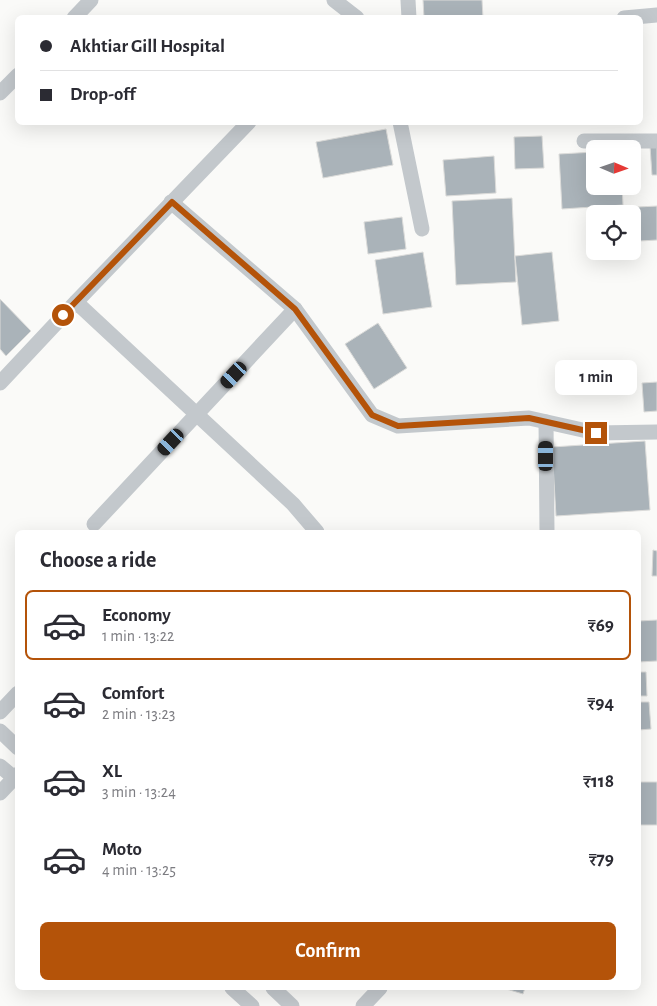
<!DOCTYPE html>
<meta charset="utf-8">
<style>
:root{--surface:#fff;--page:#f7f7f7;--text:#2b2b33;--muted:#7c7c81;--line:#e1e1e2;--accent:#b45309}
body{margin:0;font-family:"Alegreya Sans",sans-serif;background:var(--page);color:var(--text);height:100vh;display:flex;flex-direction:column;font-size:19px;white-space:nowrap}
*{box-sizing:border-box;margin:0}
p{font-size:16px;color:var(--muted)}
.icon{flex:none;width:28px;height:28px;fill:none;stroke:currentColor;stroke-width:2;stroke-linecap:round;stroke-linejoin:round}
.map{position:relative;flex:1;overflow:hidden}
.drawer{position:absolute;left:15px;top:530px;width:626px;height:460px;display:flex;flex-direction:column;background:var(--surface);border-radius:8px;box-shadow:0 5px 20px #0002}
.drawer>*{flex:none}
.hud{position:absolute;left:15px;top:15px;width:628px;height:110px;border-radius:8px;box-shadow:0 5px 20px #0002;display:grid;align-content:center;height:110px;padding:0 25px;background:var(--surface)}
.needle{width:32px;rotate:92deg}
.tools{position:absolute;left:586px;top:140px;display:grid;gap:10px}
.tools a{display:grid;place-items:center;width:55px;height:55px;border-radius:8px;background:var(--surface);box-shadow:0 5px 20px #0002;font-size:25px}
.end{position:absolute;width:22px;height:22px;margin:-11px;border:6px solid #b45309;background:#fff;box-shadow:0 0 0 2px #fff}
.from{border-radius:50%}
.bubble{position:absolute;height:35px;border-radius:8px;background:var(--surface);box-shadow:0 5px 20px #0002;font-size:16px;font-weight:700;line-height:35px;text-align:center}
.car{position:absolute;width:15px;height:30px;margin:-15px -8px;border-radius:6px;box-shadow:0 0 4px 1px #0007;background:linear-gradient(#222 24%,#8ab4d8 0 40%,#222 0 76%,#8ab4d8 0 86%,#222 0)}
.hud b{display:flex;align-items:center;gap:18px;height:48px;font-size:19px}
.hud b+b{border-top:1px solid var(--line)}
.hud i{width:12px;height:12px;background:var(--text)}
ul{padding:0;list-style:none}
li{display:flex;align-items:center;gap:15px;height:70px;margin:0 10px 8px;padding:0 15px;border:2px solid transparent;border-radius:8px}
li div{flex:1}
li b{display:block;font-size:19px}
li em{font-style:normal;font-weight:700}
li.active{border-color:var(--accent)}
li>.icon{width:45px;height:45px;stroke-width:1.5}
h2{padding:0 25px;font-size:22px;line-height:60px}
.button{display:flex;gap:10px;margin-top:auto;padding:10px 25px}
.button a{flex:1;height:58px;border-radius:8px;background:var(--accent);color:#fff;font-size:20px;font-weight:700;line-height:58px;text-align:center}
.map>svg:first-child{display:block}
.building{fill:#aab3b9;stroke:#dcdcda}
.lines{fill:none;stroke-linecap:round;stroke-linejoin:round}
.minor{stroke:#c3c8cc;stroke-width:15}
.route{stroke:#b45309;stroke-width:6}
</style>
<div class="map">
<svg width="657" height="1006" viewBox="0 0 657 1006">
<rect width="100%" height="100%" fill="#fafaf8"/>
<!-- building -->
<g class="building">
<path d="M 423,0 L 482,0 L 483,18 L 424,18 Z"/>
<path d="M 386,129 L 393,165 L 323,178 L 316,142 Z"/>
<path d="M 542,136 L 544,168 L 515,169 L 514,137 Z"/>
<path d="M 650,146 L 657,146 L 657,175 L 652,175 Z"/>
<path d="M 595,152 L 595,186 L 622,186 L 623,205 L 562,209 L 559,154 Z"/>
<path d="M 494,156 L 496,193 L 446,196 L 443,160 Z"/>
<path d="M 512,198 L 516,282 L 456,285 L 452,201 Z"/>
<path d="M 657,206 L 657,240 L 640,241 L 638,207 Z"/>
<path d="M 402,217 L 406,249 L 368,254 L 364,222 Z"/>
<path d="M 423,252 L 432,307 L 383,314 L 375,260 Z"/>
<path d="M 552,252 L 559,321 L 522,325 L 515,256 Z"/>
<path d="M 0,299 L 31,331 L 6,356 L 0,349 Z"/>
<path d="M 378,323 L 407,368 L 374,389 L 345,344 Z"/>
<path d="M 657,382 L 657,411 L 644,412 L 642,383 Z"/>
<path d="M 645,441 L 650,510 L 556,516 L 552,447 Z"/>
<path d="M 653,550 L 657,551 L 657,576 L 652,576 Z"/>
<path d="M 657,620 L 657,661 L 639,662 L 639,621 Z"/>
<path d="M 639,672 L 646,672 L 647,696 L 639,696 Z"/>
<path d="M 639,702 L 649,702 L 651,729 L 639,730 Z"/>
<rect x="639" y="782" width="18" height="43"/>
<path d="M 503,988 L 525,988 L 523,994 Z"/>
</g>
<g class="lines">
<!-- minor -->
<g class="minor">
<path d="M 334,0 L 357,18"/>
<path d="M 408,0 L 409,18"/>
<path d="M 74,18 L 91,0"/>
<path d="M 624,18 L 657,15"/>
<path d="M 0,93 L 18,75"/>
<path d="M 400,122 L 422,229"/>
<path d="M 584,141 L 657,141"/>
<path d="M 171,202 L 295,309 L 372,415 L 398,426 L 529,418 L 596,433 L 657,432"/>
<path d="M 76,302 L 293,504 L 317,532"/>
<path d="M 0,383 L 76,302 L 249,122"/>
<path d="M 546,422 L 547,532"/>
<path d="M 94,524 L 295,309"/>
<path d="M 0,712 L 18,693"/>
<path d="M 0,731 L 18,748"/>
<path d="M 0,766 L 18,781"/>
<path d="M 0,793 L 18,774"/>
<path d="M 232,988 L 252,1006"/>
<path d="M 273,988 L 292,1006"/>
<path d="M 363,1006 L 380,988"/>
</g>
</g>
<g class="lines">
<!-- route -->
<path class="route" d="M 63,315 L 172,202 L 295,309 L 372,415 L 398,426 L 529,418 L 596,433"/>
</g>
</svg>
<div class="tools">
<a><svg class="needle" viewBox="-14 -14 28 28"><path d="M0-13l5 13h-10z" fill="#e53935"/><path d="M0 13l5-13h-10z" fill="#7c7c81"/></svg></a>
<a><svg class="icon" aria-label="locate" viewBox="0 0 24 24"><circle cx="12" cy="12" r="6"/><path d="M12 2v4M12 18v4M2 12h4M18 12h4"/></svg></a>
</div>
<i class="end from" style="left:63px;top:315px"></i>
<i class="end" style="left:596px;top:433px"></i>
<div class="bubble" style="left:555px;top:360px;width:82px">1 min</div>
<i class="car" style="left:234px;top:375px;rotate:223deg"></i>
<i class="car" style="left:171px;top:442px;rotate:223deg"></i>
<i class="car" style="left:546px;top:456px;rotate:0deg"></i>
<div class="hud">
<b><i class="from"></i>Akhtiar Gill Hospital</b>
<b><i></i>Drop-off</b>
</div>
<section class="drawer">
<h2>Choose a ride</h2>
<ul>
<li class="active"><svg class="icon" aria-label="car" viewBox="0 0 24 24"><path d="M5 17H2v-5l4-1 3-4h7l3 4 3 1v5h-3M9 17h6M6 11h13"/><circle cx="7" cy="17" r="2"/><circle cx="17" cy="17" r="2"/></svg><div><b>Economy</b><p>1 min · 13:22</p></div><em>₹69</em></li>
<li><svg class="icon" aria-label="car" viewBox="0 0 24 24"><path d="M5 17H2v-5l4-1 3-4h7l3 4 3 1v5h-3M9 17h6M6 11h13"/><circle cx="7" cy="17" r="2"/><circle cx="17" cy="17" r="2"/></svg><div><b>Comfort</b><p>2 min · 13:23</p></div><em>₹94</em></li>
<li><svg class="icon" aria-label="car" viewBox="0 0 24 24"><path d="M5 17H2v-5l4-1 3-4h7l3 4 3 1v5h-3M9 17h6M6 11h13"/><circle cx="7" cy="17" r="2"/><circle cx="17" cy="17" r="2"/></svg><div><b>XL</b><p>3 min · 13:24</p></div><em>₹118</em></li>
<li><svg class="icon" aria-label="car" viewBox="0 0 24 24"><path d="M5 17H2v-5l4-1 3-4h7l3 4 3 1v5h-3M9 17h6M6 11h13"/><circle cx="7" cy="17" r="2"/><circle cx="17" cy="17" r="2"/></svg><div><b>Moto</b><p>4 min · 13:25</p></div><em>₹79</em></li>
</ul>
<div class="button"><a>Confirm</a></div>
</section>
</div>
